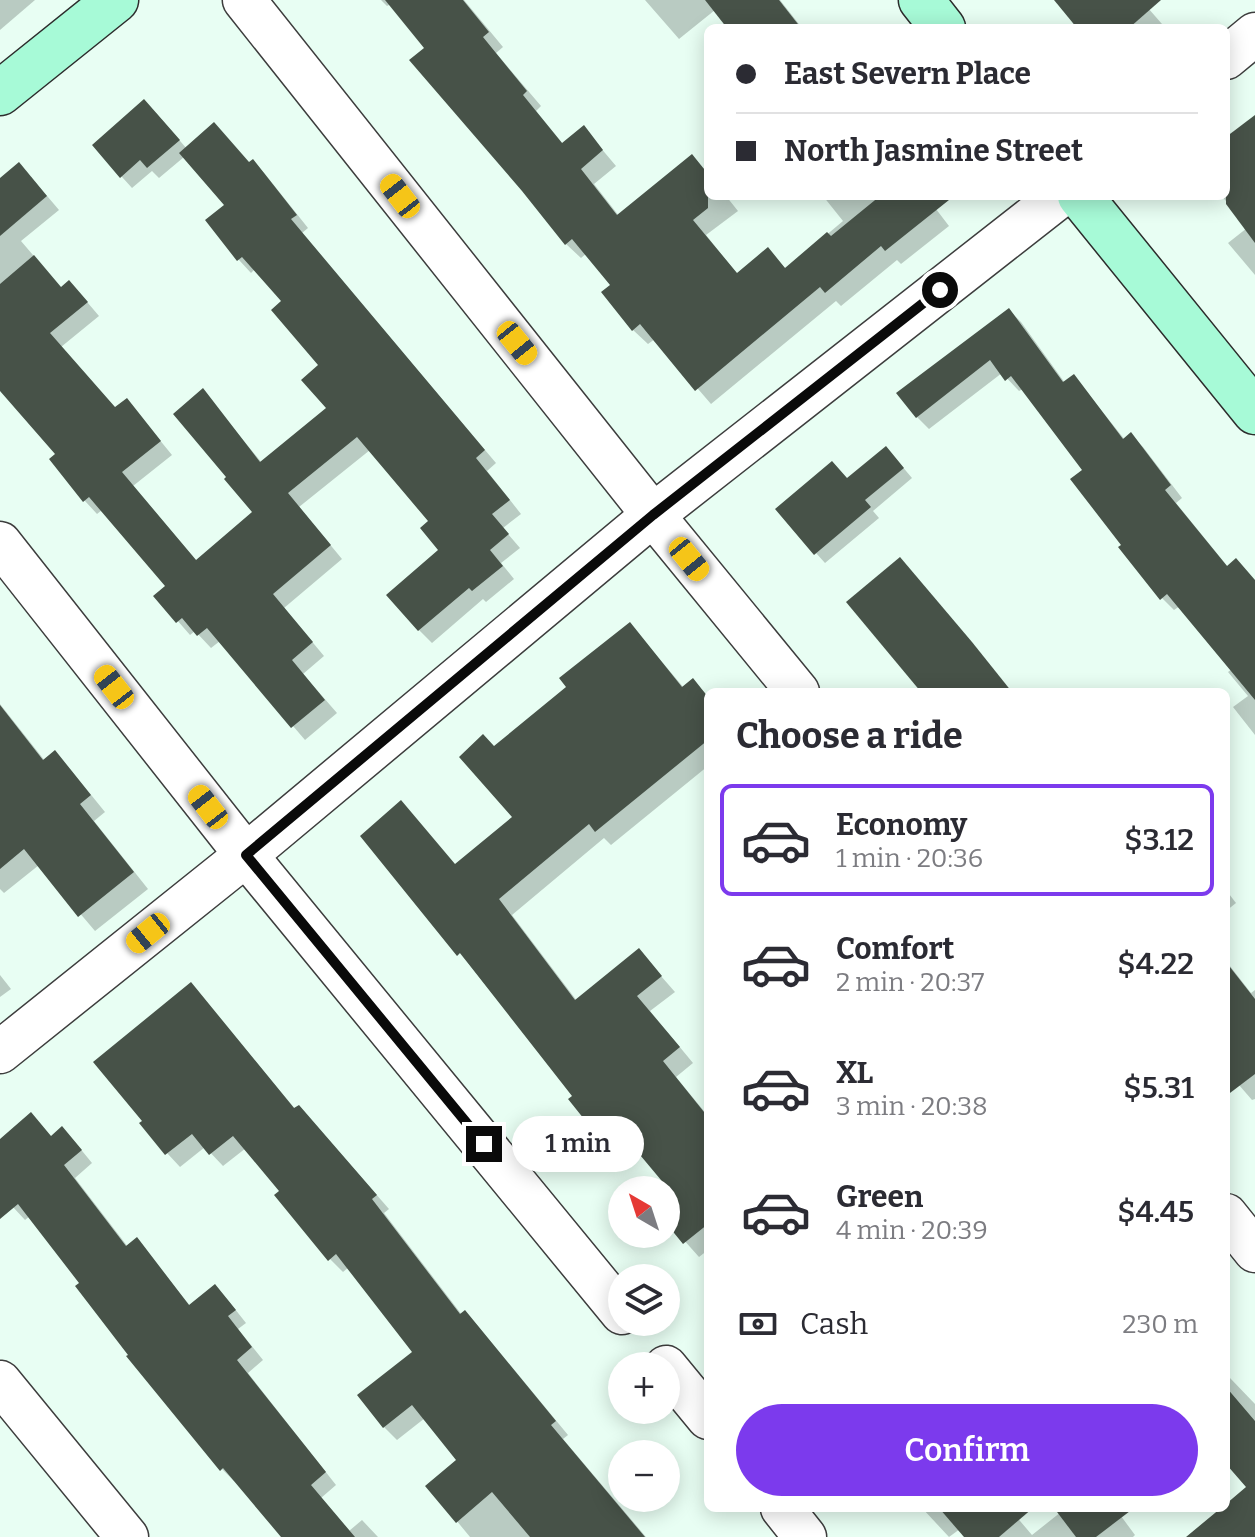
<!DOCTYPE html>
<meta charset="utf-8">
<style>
:root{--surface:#fff;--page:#f2f2f3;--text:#2b2b33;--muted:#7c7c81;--line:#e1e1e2;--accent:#7c3aed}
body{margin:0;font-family:Bitter,serif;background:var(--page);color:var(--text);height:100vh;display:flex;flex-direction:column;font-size:30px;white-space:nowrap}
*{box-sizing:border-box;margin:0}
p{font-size:26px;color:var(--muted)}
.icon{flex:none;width:44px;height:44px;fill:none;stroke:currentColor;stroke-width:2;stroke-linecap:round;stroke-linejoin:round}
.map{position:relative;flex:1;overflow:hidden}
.sheet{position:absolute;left:704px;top:688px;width:526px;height:824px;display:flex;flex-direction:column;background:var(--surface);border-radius:12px;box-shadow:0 4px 20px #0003}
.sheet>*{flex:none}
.banner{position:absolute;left:704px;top:24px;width:526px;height:176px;border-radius:12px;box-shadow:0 4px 20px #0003;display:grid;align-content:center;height:176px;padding:0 32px;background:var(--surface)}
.needle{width:52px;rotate:321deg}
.fabs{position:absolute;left:608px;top:1176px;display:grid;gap:16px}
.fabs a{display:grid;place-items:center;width:72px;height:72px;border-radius:50%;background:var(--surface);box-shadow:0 4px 20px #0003;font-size:40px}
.end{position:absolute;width:36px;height:36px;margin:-18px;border:10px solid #0a0a0a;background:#fff;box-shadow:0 0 0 4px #fff}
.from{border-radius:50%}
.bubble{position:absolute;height:56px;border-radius:28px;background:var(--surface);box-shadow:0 4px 20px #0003;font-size:26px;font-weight:600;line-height:56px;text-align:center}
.car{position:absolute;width:24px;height:48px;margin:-24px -12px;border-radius:10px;box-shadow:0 0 6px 2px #0007;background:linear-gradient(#f5c518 24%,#345 0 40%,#f5c518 0 76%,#345 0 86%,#f5c518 0)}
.banner b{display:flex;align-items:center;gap:28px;height:76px;font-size:30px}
.banner b+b{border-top:2px solid var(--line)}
.banner i{width:20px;height:20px;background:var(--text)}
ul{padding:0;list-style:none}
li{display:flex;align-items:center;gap:24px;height:112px;margin:0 16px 12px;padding:0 16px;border:4px solid transparent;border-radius:12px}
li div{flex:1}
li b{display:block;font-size:30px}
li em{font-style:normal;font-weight:600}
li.active{border-color:var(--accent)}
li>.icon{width:72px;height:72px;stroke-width:1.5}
h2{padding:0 32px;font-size:36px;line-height:96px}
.pay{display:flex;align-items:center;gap:20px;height:88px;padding:0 32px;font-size:30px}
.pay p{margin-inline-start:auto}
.cta{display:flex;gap:16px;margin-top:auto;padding:16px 32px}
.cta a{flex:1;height:92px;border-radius:48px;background:var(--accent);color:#fff;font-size:32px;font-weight:600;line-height:92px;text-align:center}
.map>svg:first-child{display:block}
.shadow{fill:#0003}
.building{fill:#475248}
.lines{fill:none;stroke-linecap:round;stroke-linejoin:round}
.street-casing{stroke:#3d3d3d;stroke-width:45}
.secondary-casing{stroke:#2c2c2c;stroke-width:47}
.street{stroke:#fff;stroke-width:42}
.secondary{stroke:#a7fad7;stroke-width:44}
.route{stroke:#0a0a0a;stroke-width:10}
</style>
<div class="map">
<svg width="1255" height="1537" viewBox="0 0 1255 1537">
<rect width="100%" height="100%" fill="#e8fef3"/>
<!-- shadow -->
<g class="shadow">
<path d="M 0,0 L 35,0 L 0,30 Z"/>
<path d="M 381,0 L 464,0 L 503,47 L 496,53 L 541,106 L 536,111 L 563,144 L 584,128 L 616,166 L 594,184 L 619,216 L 692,156 L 708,173 L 708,196 L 726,196 L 738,211 L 706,235 L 738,275 L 768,250 L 786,269 L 843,221 L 823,196 L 926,196 L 949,226 L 901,264 L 897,260 L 841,306 L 836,301 L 711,404 L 655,339 L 648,344 L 633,330 L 613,285 L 587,253 L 581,258 L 566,244 L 427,48 L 391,4 L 387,6 Z"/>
<path d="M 645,0 L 780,0 L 802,28 L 730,28 L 715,10 L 679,39 Z"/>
<path d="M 1055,0 L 1141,0 L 1162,24 L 1157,28 L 1079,28 Z"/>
<path d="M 156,113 L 187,149 L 249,164 L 253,161 L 265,174 L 308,228 L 302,233 L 496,463 L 487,471 L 521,514 L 503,528 L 520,548 L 501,563 L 514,579 L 486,602 L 483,599 L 432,643 L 419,630 L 441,550 L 431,522 L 370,450 L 299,507 L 342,559 L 284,608 L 324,656 L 303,674 L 337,713 L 305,740 L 220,641 L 211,648 L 195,631 L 190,635 L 156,596 L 168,586 L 102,510 L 97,514 L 85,501 L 52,459 L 58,454 L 0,380 L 0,180 L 31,177 L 59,210 L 21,241 L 62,289 L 82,296 L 99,316 L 61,347 L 116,409 L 127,400 L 172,455 L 133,486 L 197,561 L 255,512 L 203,391 L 262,463 L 328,409 L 321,365 L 283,301 L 255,269 L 251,273 L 239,260 L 208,220 L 227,205 L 184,157 L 159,178 L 152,171 L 132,188 L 94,146 Z"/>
<path d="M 1255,117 L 1255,275 L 1228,243 L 1247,228 L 1222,196 L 1226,196 L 1226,139 Z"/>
<path d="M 1009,310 L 1021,322 L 1065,383 L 1074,376 L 1125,440 L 1131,435 L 1143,447 L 1182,498 L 1176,503 L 1228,567 L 1255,581 L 1255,735 L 1233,707 L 1248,696 L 1228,672 L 1232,669 L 1180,606 L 1174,610 L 1162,598 L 1085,470 L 1023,389 L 1019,391 L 1002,373 L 929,429 L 917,417 Z"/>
<path d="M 895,458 L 912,478 L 873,511 L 879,518 L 825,563 L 816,553 L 847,480 Z"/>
<path d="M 630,624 L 684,688 L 693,681 L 708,696 L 708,766 L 611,845 L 604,838 L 512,915 L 577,1001 L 639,951 L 675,992 L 650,1011 L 693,1063 L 676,1077 L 708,1116 L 708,1250 L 699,1257 L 666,1220 L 666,1194 L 672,1189 L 635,1145 L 620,1157 L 606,1142 L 574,1096 L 473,969 L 362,836 L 456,866 L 515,817 L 494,748 L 569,688 Z"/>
<path d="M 0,704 L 45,761 L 70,769 L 105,812 L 94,821 L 148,889 L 95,931 L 39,865 L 4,893 L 0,889 Z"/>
<path d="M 1226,890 L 1236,903 L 1226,911 Z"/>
<path d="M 1226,961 L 1251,993 L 1255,990 L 1255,1099 L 1252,1100 L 1226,1070 Z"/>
<path d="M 0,975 L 11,989 L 0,997 Z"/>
<path d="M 191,984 L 296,1110 L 312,1121 L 389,1209 L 384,1213 L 462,1315 L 465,1312 L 478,1326 L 568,1435 L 563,1439 L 646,1537 L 470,1537 L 428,1486 L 459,1460 L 425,1418 L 397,1440 L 384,1427 L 415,1352 L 349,1267 L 343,1272 L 330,1259 L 282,1192 L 246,1148 L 223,1166 L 205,1147 L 180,1167 L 167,1153 Z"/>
<path d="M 52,1138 L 74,1141 L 92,1163 L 75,1178 L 128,1247 L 137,1240 L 191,1307 L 215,1287 L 227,1299 L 246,1323 L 238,1329 L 263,1360 L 248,1373 L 336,1485 L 321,1498 L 349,1531 L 362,1520 L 378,1537 L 283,1537 L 235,1480 L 234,1481 L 222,1469 L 30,1216 L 25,1220 L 0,1193 L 0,1141 Z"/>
<path d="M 1230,1378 L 1255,1404 L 1255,1537 L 1192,1537 L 1249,1488 L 1226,1461 L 1226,1381 Z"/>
<path d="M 922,1508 L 1009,1508 L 1032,1535 L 1066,1508 L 1115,1508 L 1135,1535 L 1133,1537 L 966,1537 L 960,1529 L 949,1537 Z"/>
</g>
<!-- building -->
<g class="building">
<path d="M 385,0 L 463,0 L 489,32 L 483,37 L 527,91 L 523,95 L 562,143 L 584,125 L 603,150 L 581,169 L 617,215 L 692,154 L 708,174 L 708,208 L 693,220 L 737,273 L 768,247 L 785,268 L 827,232 L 831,236 L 880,196 L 954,196 L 885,251 L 881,246 L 825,293 L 820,287 L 695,391 L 640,324 L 632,331 L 601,292 L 610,285 L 572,239 L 565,245 L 522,191 L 409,60 L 424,48 Z"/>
<path d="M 705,0 L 779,0 L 801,28 L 727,28 Z"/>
<path d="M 1054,0 L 1161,0 L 1129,28 L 1077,28 Z"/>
<path d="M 144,99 L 180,140 L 147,168 L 140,160 L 120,178 L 92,145 Z"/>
<path d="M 1255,115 L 1255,243 L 1226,204 L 1226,137 Z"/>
<path d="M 214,122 L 249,162 L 253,159 L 297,215 L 291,219 L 485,450 L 476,458 L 510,500 L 492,514 L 509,534 L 490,550 L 503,566 L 472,591 L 469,588 L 418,631 L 386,595 L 438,550 L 420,528 L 428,521 L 357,437 L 288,493 L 331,545 L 273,594 L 313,642 L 292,660 L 325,700 L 291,728 L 207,628 L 197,636 L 182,618 L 176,623 L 153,596 L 165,586 L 89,497 L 83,502 L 49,459 L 55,454 L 0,391 L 0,284 L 34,255 L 61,287 L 69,280 L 88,302 L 50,333 L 115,407 L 127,398 L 161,441 L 122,472 L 196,560 L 252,512 L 224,479 L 226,477 L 173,414 L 203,388 L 260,462 L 326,408 L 301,380 L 318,365 L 271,310 L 281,301 L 242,257 L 237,261 L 205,220 L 224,205 L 179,153 Z"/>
<path d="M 19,162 L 47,196 L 0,236 L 0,178 Z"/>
<path d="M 1009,308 L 1063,382 L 1074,374 L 1123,439 L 1131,432 L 1171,485 L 1165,490 L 1227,566 L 1236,558 L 1255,580 L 1255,700 L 1167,594 L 1160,600 L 1118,547 L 1121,545 L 1070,479 L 1082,470 L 1011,376 L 1005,381 L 990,360 L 916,418 L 896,393 Z"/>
<path d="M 886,446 L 904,468 L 865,500 L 871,507 L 814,555 L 775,509 L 832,461 L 847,478 Z"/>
<path d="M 900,557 L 972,642 L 1012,692 L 921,692 L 846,602 Z"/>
<path d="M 630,622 L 682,687 L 693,678 L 708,697 L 708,740 L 595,832 L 589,824 L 499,899 L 575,1000 L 639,948 L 662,976 L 637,996 L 680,1047 L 663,1061 L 708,1117 L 708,1224 L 683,1244 L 666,1223 L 666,1186 L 620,1131 L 604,1144 L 568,1099 L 572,1096 L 460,953 L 457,956 L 360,836 L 401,800 L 455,864 L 512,817 L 459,757 L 483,734 L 494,746 L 566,687 L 559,678 Z"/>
<path d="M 0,705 L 43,760 L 55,750 L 91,795 L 80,804 L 134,872 L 78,917 L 24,849 L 0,869 Z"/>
<path d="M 1226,962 L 1255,999 L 1255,1074 L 1226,1096 Z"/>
<path d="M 191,982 L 294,1108 L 299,1105 L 377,1195 L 372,1199 L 460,1314 L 465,1310 L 556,1421 L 551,1425 L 645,1537 L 530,1537 L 492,1492 L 456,1523 L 425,1486 L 456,1460 L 412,1405 L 383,1428 L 357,1395 L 412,1352 L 336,1254 L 328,1261 L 274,1195 L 279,1191 L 233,1136 L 209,1155 L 192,1134 L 165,1155 L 139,1123 L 142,1121 L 93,1062 Z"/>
<path d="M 31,1112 L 51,1136 L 62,1126 L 82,1150 L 64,1165 L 126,1246 L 137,1237 L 189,1305 L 215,1284 L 236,1310 L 228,1316 L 252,1347 L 237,1360 L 326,1472 L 311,1485 L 355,1537 L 281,1537 L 223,1468 L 220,1471 L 126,1356 L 128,1355 L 75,1286 L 79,1283 L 18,1204 L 0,1219 L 0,1139 Z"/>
<path d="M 1226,1387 L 1255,1421 L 1255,1537 L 1186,1537 L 1221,1508 L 1226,1508 L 1226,1504 L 1246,1487 L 1226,1464 Z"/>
<path d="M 939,1508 L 1033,1508 L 999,1537 L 964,1537 Z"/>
<path d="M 1054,1508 L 1134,1508 L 1096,1537 L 1076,1537 Z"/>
</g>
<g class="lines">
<!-- street casing -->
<g class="street-casing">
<g id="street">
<path d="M 244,0 L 653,515 L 798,692"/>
<path d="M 1226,58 L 1255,34"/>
<path d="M 0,543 L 246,855 L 622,1313"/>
<path d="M 0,1052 L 246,855 L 653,515 L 1060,196"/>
<path d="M 1226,1215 L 1255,1251"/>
<path d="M 666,1367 L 708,1418"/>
<path d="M 0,1382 L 127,1537"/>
<path d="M 782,1508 L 805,1537"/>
</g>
</g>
<!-- secondary casing -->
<g class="secondary-casing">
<g id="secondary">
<path d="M 921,0 L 943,28"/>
<path d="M 0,93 L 116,0"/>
<path d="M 1080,196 L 1255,412"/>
</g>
</g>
<!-- street -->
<use href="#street" class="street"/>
<!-- secondary -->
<use href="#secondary" class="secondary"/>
</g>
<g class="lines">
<!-- route -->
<path class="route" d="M 484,1144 L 246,855 L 653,515 L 940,290"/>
</g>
</svg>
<div class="fabs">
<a><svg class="needle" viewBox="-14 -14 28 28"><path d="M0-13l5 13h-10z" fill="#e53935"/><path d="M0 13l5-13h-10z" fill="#7c7c81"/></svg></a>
<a><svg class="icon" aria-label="layers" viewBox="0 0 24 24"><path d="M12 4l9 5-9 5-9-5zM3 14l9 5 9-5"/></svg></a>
<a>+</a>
<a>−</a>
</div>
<i class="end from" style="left:940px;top:290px"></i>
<i class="end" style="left:484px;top:1144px"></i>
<div class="bubble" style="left:512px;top:1116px;width:132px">1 min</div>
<i class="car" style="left:400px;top:196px;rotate:322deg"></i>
<i class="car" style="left:517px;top:343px;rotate:141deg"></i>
<i class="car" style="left:689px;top:559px;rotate:141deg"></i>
<i class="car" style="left:114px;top:687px;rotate:322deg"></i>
<i class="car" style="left:208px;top:807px;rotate:322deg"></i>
<i class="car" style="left:148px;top:933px;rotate:231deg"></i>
<div class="banner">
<b><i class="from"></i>East Severn Place</b>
<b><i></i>North Jasmine Street</b>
</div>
<section class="sheet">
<h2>Choose a ride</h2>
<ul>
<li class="active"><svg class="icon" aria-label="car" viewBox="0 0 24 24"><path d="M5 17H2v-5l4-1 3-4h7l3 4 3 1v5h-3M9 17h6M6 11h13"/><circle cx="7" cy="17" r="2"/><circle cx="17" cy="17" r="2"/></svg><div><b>Economy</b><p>1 min · 20:36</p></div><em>$3.12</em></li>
<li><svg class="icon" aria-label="car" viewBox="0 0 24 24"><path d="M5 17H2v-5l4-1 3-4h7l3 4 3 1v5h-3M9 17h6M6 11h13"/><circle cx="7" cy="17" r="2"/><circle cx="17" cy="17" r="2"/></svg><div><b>Comfort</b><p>2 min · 20:37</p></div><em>$4.22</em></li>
<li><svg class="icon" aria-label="car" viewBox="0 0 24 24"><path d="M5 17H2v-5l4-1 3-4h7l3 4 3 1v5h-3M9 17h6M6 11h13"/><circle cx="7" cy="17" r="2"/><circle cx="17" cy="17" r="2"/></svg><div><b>XL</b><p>3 min · 20:38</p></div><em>$5.31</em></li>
<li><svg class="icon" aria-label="car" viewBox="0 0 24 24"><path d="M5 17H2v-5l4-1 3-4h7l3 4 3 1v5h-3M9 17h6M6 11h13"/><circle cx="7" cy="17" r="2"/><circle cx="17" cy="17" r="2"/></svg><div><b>Green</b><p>4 min · 20:39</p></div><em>$4.45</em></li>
</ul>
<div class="pay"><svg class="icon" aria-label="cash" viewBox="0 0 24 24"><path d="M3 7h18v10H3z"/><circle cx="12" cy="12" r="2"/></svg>Cash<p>230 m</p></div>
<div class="cta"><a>Confirm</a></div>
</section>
</div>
